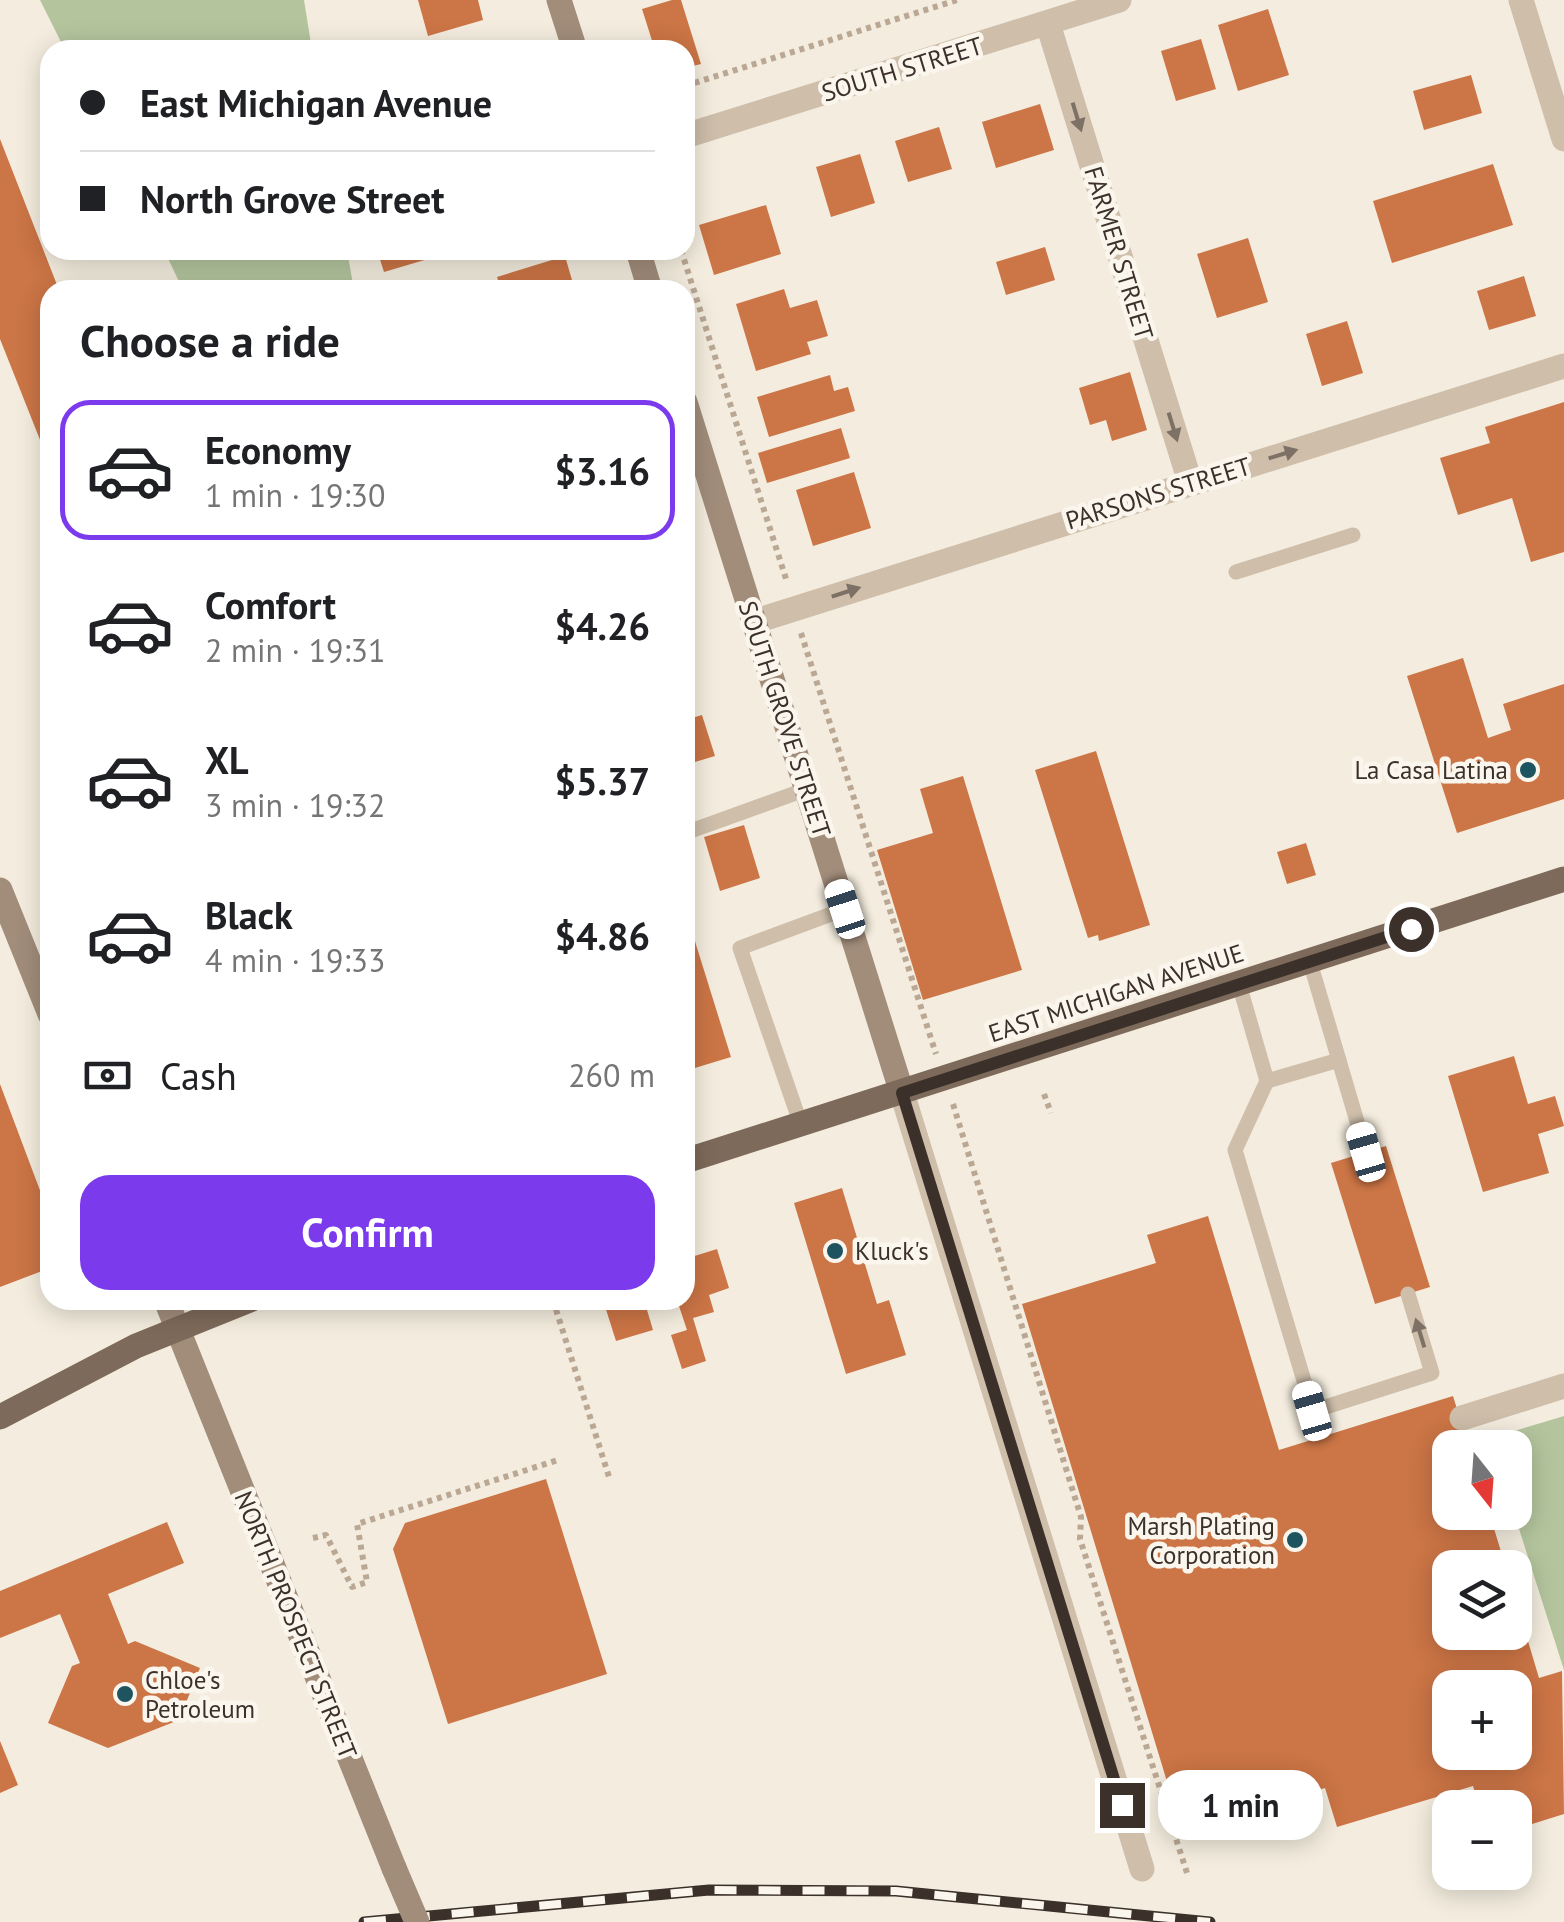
<!DOCTYPE html>
<meta charset="utf-8">
<style>
:root{--surface:#fff;--page:#f2f2f2;--text:#202124;--muted:#757577;--line:#e0e0e0;--accent:#7c3aed}
body{margin:0;font-family:"PT Sans",sans-serif;background:var(--page);color:var(--text);height:100vh;display:flex;flex-direction:column;font-size:38px;white-space:nowrap}
*{box-sizing:border-box;margin:0}
p{font-size:32px;color:var(--muted)}
.icon{flex:none;width:55px;height:55px;fill:none;stroke:currentColor;stroke-width:2;stroke-linecap:round;stroke-linejoin:round}
.map{position:relative;flex:1;overflow:hidden}
.details{position:absolute;left:40px;top:280px;width:655px;height:1030px;display:flex;flex-direction:column;background:var(--surface);border-radius:30px;box-shadow:0 5px 25px #0003}
.details>*{flex:none}
.guide{position:absolute;left:40px;top:40px;width:655px;height:220px;border-radius:30px;box-shadow:0 5px 25px #0003;display:grid;align-content:center;height:220px;padding:0 40px;background:var(--surface)}
.needle{width:65px;rotate:163deg}
.tools{position:absolute;left:1432px;top:1430px;display:grid;gap:20px}
.tools a{display:grid;place-items:center;width:100px;height:100px;border-radius:20px;background:var(--surface);box-shadow:0 5px 25px #0003;font-size:50px}
.end{position:absolute;width:45px;height:45px;margin:-22px;border:12px solid #3b312a;background:#fff;box-shadow:0 0 0 5px #fff}
.from{border-radius:50%}
.bubble{position:absolute;height:70px;border-radius:30px;background:var(--surface);box-shadow:0 5px 25px #0003;font-size:32px;font-weight:700;line-height:70px;text-align:center}
.car{position:absolute;width:30px;height:60px;margin:-30px -15px;border-radius:12px;box-shadow:0 0 8px 2px #0007;background:linear-gradient(#fff 24%,#345 0 40%,#fff 0 76%,#345 0 86%,#fff 0)}
.guide b{display:flex;align-items:center;gap:35px;height:95px;font-size:38px}
.guide b+b{border-top:2px solid var(--line)}
.guide i{width:25px;height:25px;background:var(--text)}
ul{padding:0;list-style:none}
li{display:flex;align-items:center;gap:30px;height:140px;margin:0 20px 15px;padding:0 20px;border:5px solid transparent;border-radius:30px}
li div{flex:1}
li b{display:block;font-size:38px}
li em{font-style:normal;font-weight:700}
li.on{border-color:var(--accent)}
li>.icon{width:90px;height:90px;stroke-width:1.5}
h2{padding:0 40px;font-size:45px;line-height:120px}
.pay{display:flex;align-items:center;gap:25px;height:110px;padding:0 40px;font-size:38px}
.pay p{margin-inline-start:auto}
.button{display:flex;gap:20px;margin-top:auto;padding:20px 40px}
.button a{flex:1;height:115px;border-radius:30px;background:var(--accent);color:#fff;font-size:40px;font-weight:700;line-height:115px;text-align:center}
.map>svg:first-child{display:block}
.green{fill:#b4c59e}
.building{fill:#cc7546;fill-rule:evenodd}
.lines{fill:none;stroke-linecap:round;stroke-linejoin:round}
.path{stroke:#baa894;stroke-width:6;stroke-dasharray:5 5;stroke-linecap:butt}
.lane{stroke:#cebeaa;stroke-width:15}
.street{stroke:#cebeaa;stroke-width:25}
.secondary{stroke:#a28d7b;stroke-width:25}
.primary{stroke:#7d6a5a;stroke-width:25}
.rail-casing{stroke:#3b312a;stroke-width:11}
.rail{stroke:#fbf6ed;stroke-width:8;stroke-dasharray:22;stroke-linecap:butt}
.secondary-bridge{stroke:#a28d7b;stroke-width:25}
.oneway{fill:#7d7064}
.route{stroke:#3b312a;stroke-width:12}
.poi-dot{fill:#1d545f;stroke:#fbf6ed;stroke-width:4}
.labels{text-anchor:middle;dominant-baseline:central;stroke-width:9;stroke-linejoin:round;paint-order:stroke}
.street-label{font-size:25px;fill:#3b312a;stroke:#fbf6ed}
.poi-label{font-size:25px;fill:#3b312a;stroke:#fbf6ed;text-anchor:end}
</style>
<div class="map">
<svg width="1564" height="1922" viewBox="0 0 1564 1922">
<rect width="100%" height="100%" fill="#f4eddf"/>
<!-- green -->
<g class="green">
<path d="M 40,0 L 304,0 L 312,50 L 65,50 Z"/>
<path d="M 164,250 L 347,250 L 354,290 L 183,290 Z"/>
<path d="M 1564,1416 L 1564,1670 L 1514,1513 L 1515,1448 L 1494,1447 L 1491,1438 Z"/>
</g>
<!-- building -->
<g class="building">
<path d="M 418,0 L 478,0 L 483,20 L 428,36 Z"/>
<path d="M 672,0 L 681,0 L 701,64 L 685,68 L 685,50 L 655,50 L 642,9 Z"/>
<path d="M 1268,9 L 1289,75 L 1238,91 L 1218,25 Z"/>
<path d="M 1201,39 L 1216,89 L 1176,101 L 1161,51 Z"/>
<path d="M 1471,75 L 1482,113 L 1424,130 L 1413,91 Z"/>
<path d="M 1040,104 L 1054,150 L 996,168 L 982,122 Z"/>
<path d="M 939,127 L 952,169 L 908,182 L 895,141 Z"/>
<path d="M 0,139 L 59,290 L 50,290 L 50,465 L 0,339 Z"/>
<path d="M 860,154 L 875,203 L 831,217 L 816,167 Z"/>
<path d="M 1493,164 L 1513,225 L 1392,263 L 1373,201 Z"/>
<path d="M 766,205 L 781,254 L 714,275 L 699,225 Z"/>
<path d="M 1248,238 L 1268,302 L 1217,318 L 1197,254 Z"/>
<path d="M 1045,247 L 1055,280 L 1006,295 L 996,262 Z"/>
<path d="M 377,250 L 455,250 L 455,251 L 384,272 Z"/>
<path d="M 565,256 L 574,287 L 501,290 L 497,277 Z"/>
<path d="M 1524,276 L 1536,316 L 1489,330 L 1477,291 Z"/>
<path d="M 784,289 L 790,308 L 817,300 L 828,336 L 807,342 L 811,354 L 756,371 L 736,304 Z"/>
<path d="M 1347,321 L 1363,373 L 1322,386 L 1306,334 Z"/>
<path d="M 1130,372 L 1147,430 L 1112,441 L 1106,420 L 1090,425 L 1079,388 Z"/>
<path d="M 830,375 L 834,391 L 848,387 L 855,411 L 769,437 L 757,397 Z"/>
<path d="M 1564,402 L 1564,552 L 1531,562 L 1512,498 L 1458,515 L 1440,458 L 1490,443 L 1485,427 Z"/>
<path d="M 841,428 L 850,458 L 767,483 L 758,453 Z"/>
<path d="M 854,472 L 871,528 L 813,546 L 796,490 Z"/>
<path d="M 1463,658 L 1488,738 L 1511,730 L 1503,704 L 1564,684 L 1564,799 L 1457,833 L 1407,676 Z"/>
<path d="M 702,715 L 715,756 L 685,765 L 685,720 Z"/>
<path d="M 1096,751 L 1150,925 L 1099,941 L 1098,935 L 1088,938 L 1035,770 Z"/>
<path d="M 963,776 L 1022,970 L 923,1000 L 877,850 L 933,833 L 920,789 Z"/>
<path d="M 744,825 L 760,878 L 720,891 L 704,837 Z"/>
<path d="M 1306,843 L 1316,875 L 1287,884 L 1277,852 Z"/>
<path d="M 689,922 L 731,1057 L 685,1071 L 685,923 Z"/>
<path d="M 1514,1056 L 1528,1104 L 1555,1096 L 1564,1126 L 1538,1134 L 1549,1173 L 1483,1192 L 1448,1076 Z"/>
<path d="M 0,1084 L 50,1217 L 50,1235 L 44,1238 L 50,1268 L 0,1287 Z"/>
<path d="M 1386,1146 L 1430,1287 L 1375,1304 L 1331,1163 Z"/>
<path d="M 842,1188 L 877,1304 L 889,1300 L 906,1355 L 846,1374 L 794,1203 Z"/>
<path d="M 1208,1216 L 1279,1450 L 1453,1396 L 1469,1448 L 1450,1448 L 1450,1512 L 1489,1512 L 1506,1568 L 1450,1568 L 1450,1632 L 1515,1632 L 1516,1601 L 1539,1678 L 1562,1671 L 1564,1814 L 1529,1825 L 1522,1801 L 1480,1808 L 1473,1786 L 1337,1827 L 1325,1788 L 1182,1831 L 1022,1304 L 1156,1263 L 1147,1235 ZM 1450,1688 L 1515,1688 L 1515,1752 L 1450,1752 Z"/>
<path d="M 717,1249 L 729,1288 L 709,1295 L 714,1312 L 693,1318 L 706,1361 L 682,1369 L 671,1335 L 687,1330 L 677,1300 L 685,1300 L 685,1259 Z"/>
<path d="M 603,1300 L 644,1300 L 653,1330 L 616,1341 Z"/>
<path d="M 546,1479 L 607,1674 L 448,1724 L 393,1549 L 405,1523 Z"/>
<path d="M 167,1522 L 184,1563 L 108,1594 L 128,1644 L 135,1641 L 200,1668 L 179,1720 L 108,1748 L 48,1723 L 72,1666 L 80,1663 L 60,1614 L 0,1638 L 0,1591 Z"/>
<path d="M 0,1741 L 18,1785 L 0,1793 Z"/>
</g>
<g class="lines">
<!-- path -->
<g class="path">
<path d="M 685,86 L 957,0"/>
<path d="M 681,250 L 787,582"/>
<path d="M 801,633 L 936,1054"/>
<path d="M 1044,1094 L 1051,1113"/>
<path d="M 953,1104 L 1081,1517 L 1080,1539 L 1187,1873"/>
<path d="M 553,1300 L 610,1480"/>
<path d="M 313,1538 L 326,1535 L 352,1587 L 367,1582 L 357,1524 L 558,1460"/>
</g>
<!-- lane -->
<g class="lane">
<path d="M 1236,572 L 1353,535"/>
<path d="M 685,833 L 807,789"/>
<path d="M 1310,962 L 1366,1152"/>
<path d="M 1239,984 L 1267,1081 L 1235,1150 L 1313,1411 L 1432,1373 L 1408,1294"/>
<path d="M 1267,1081 L 1339,1060"/>
<path d="M 801,1125 L 740,948 L 845,909"/>
</g>
<!-- street -->
<g class="street">
<path d="M 1521,0 L 1564,139"/>
<path d="M 1048,24 L 1190,482"/>
<path d="M 685,136 L 1119,0"/>
<path d="M 753,622 L 1564,366"/>
<path d="M 902,1093 L 1142,1869"/>
<path d="M 1462,1418 L 1564,1386"/>
</g>
<!-- secondary -->
<g class="secondary">
<path d="M 559,0 L 575,50"/>
<path d="M 638,250 L 650,290"/>
<path d="M 685,402 L 902,1093"/>
<path d="M 0,890 L 50,1014"/>
<path d="M 166,1300 L 394,1868"/>
</g>
<!-- primary -->
<g class="primary">
<path d="M 685,1161 L 1564,879"/>
<path d="M 0,1417 L 136,1346 L 250,1300"/>
</g>
<!-- rail casing -->
<g class="rail-casing">
<path id="rail" d="M 364,1922 L 709,1890 L 896,1891 L 1210,1922"/>
</g>
<!-- rail -->
<use href="#rail" class="rail"/>
<!-- secondary-bridge -->
<path class="secondary-bridge" d="M 394,1868 L 417,1922"/>
</g>
<!-- one-way arrows -->
<defs><path id="oneway-solid" d="M-6-.8H1V-3.2L6.5 0L1 3.2V.8H-6Z" transform="scale(2.5)"/></defs>
<g class="oneway">
<use href="#oneway-solid" transform="translate(1077 117) rotate(73)"/>
<use href="#oneway-solid" transform="translate(1173 427) rotate(73)"/>
<use href="#oneway-solid" transform="translate(1283 454) rotate(-17)"/>
<use href="#oneway-solid" transform="translate(846 592) rotate(-18)"/>
<use href="#oneway-solid" transform="translate(1420 1333) rotate(-107)"/>
</g>
<g class="lines">
<!-- route -->
<path class="route" d="M 1122,1805 L 902,1093 L 1411,929"/>
</g>
<!-- markers -->
<g class="poi-dot">
<circle cx="1528" cy="770" r="10"/>
<circle cx="835" cy="1251" r="10"/>
<circle cx="1295" cy="1540" r="10"/>
<circle cx="125" cy="1694" r="10"/>
</g>
<g class="labels">
<!-- street labels -->
<g class="street-label">
<text transform="translate(902 69) rotate(-17)">SOUTH STREET</text>
<text transform="translate(1119 253) rotate(73)">FARMER STREET</text>
<text transform="translate(1158 493) rotate(-17)">PARSONS STREET</text>
<text transform="translate(785 719) rotate(72)">SOUTH GROVE STREET</text>
<text transform="translate(1116 993) rotate(-18)">EAST MICHIGAN AVENUE</text>
<text transform="translate(296 1625) rotate(68)">NORTH PROSPECT STREET</text>
</g>
<!-- poi labels -->
<g class="poi-label">
<text x="1508" y="770">La Casa Latina</text>
<text x="855" y="1251" text-anchor="start">Kluck's</text>
<text x="1275" y="1526">Marsh Plating<tspan x="1275" dy="29">Corporation</tspan></text>
<text x="145" y="1680" text-anchor="start">Chloe's<tspan x="145" dy="29">Petroleum</tspan></text>
</g>
</g>
</svg>
<div class="tools">
<a><svg class="needle" viewBox="-14 -14 28 28"><path d="M0-13l5 13h-10z" fill="#e53935"/><path d="M0 13l5-13h-10z" fill="#757577"/></svg></a>
<a><svg class="icon" aria-label="layers" viewBox="0 0 24 24"><path d="M12 4l9 5-9 5-9-5zM3 14l9 5 9-5"/></svg></a>
<a>+</a>
<a>−</a>
</div>
<i class="end from" style="left:1411px;top:929px"></i>
<i class="end" style="left:1122px;top:1805px"></i>
<div class="bubble" style="left:1158px;top:1770px;width:165px">1 min</div>
<i class="car" style="left:845px;top:909px;rotate:342deg"></i>
<i class="car" style="left:1366px;top:1152px;rotate:344deg"></i>
<i class="car" style="left:1312px;top:1411px;rotate:344deg"></i>
<div class="guide">
<b><i class="from"></i>East Michigan Avenue</b>
<b><i></i>North Grove Street</b>
</div>
<section class="details">
<h2>Choose a ride</h2>
<ul>
<li class="on"><svg class="icon" aria-label="car" viewBox="0 0 24 24"><path d="M5 17H2v-5l4-1 3-4h7l3 4 3 1v5h-3M9 17h6M6 11h13"/><circle cx="7" cy="17" r="2"/><circle cx="17" cy="17" r="2"/></svg><div><b>Economy</b><p>1 min · 19:30</p></div><em>$3.16</em></li>
<li><svg class="icon" aria-label="car" viewBox="0 0 24 24"><path d="M5 17H2v-5l4-1 3-4h7l3 4 3 1v5h-3M9 17h6M6 11h13"/><circle cx="7" cy="17" r="2"/><circle cx="17" cy="17" r="2"/></svg><div><b>Comfort</b><p>2 min · 19:31</p></div><em>$4.26</em></li>
<li><svg class="icon" aria-label="car" viewBox="0 0 24 24"><path d="M5 17H2v-5l4-1 3-4h7l3 4 3 1v5h-3M9 17h6M6 11h13"/><circle cx="7" cy="17" r="2"/><circle cx="17" cy="17" r="2"/></svg><div><b>XL</b><p>3 min · 19:32</p></div><em>$5.37</em></li>
<li><svg class="icon" aria-label="car" viewBox="0 0 24 24"><path d="M5 17H2v-5l4-1 3-4h7l3 4 3 1v5h-3M9 17h6M6 11h13"/><circle cx="7" cy="17" r="2"/><circle cx="17" cy="17" r="2"/></svg><div><b>Black</b><p>4 min · 19:33</p></div><em>$4.86</em></li>
</ul>
<div class="pay"><svg class="icon" aria-label="cash" viewBox="0 0 24 24"><path d="M3 7h18v10H3z"/><circle cx="12" cy="12" r="2"/></svg>Cash<p>260 m</p></div>
<div class="button"><a>Confirm</a></div>
</section>
</div>
